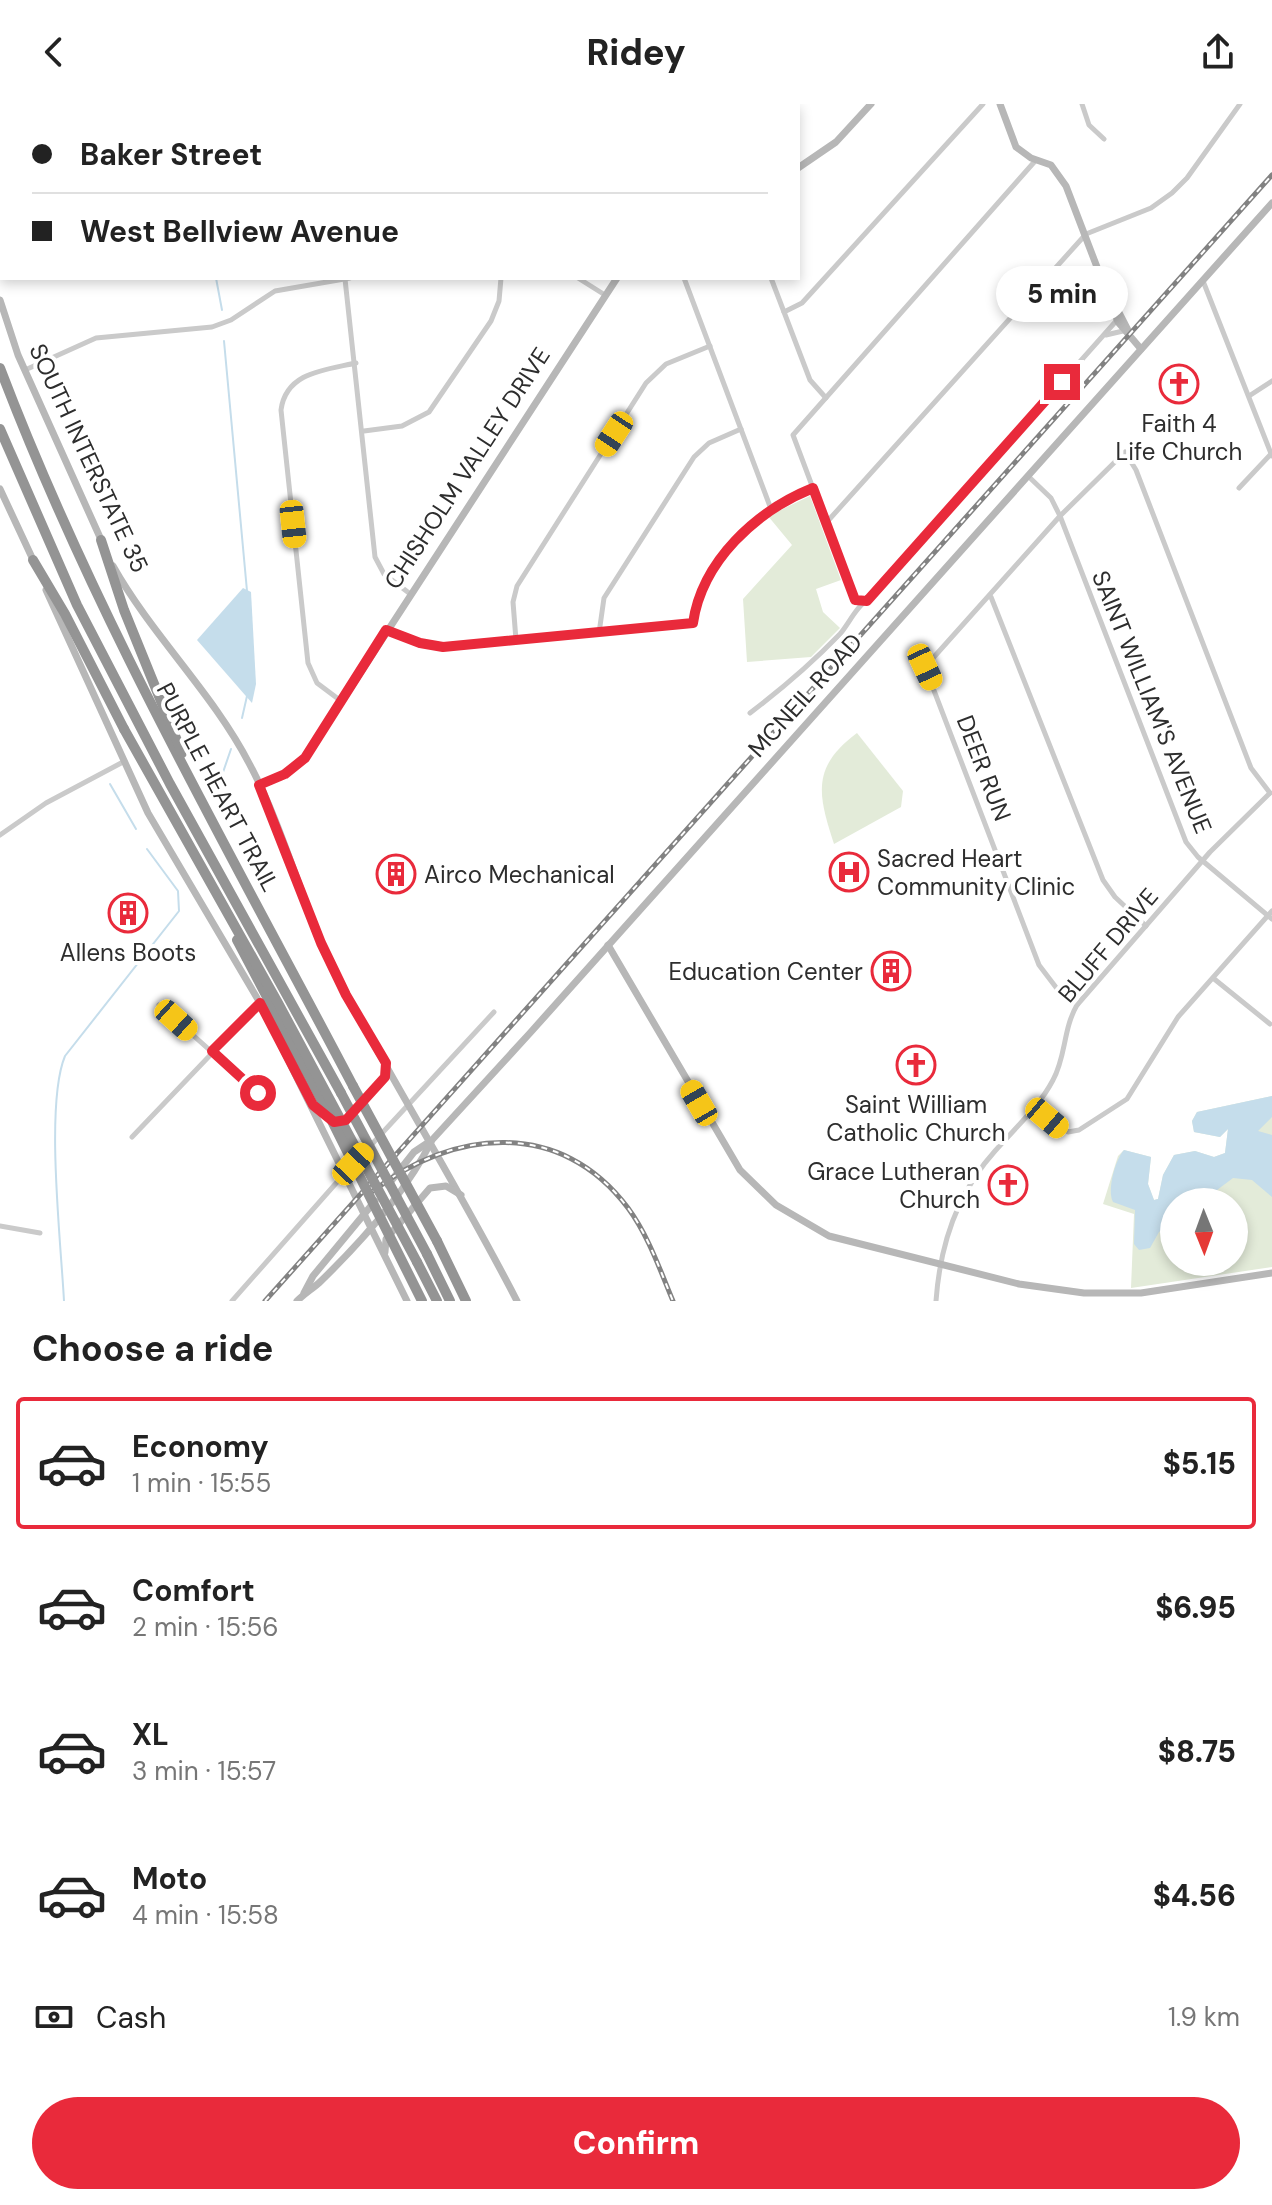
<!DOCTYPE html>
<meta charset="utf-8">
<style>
:root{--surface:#fff;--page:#f6f6f6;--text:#222;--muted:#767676;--line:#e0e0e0;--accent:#e92a3b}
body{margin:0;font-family:"DM Sans",sans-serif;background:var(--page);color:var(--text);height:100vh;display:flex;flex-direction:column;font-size:30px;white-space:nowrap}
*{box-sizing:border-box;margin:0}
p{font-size:26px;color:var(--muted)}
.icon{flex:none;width:44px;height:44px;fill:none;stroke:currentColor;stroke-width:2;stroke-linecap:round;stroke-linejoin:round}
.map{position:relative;height:1197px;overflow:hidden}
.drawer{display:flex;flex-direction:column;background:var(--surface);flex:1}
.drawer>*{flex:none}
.banner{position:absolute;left:0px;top:0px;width:800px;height:176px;box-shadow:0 4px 12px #0003;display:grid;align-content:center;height:176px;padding:0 32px;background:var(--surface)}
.needle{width:52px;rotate:179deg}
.tools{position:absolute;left:1160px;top:1084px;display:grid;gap:16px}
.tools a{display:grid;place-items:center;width:88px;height:88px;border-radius:50%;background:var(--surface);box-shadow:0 4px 12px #0003;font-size:40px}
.end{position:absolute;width:36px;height:36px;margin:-18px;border:10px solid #e92a3b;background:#fff;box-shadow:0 0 0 4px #fff}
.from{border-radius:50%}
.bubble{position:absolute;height:56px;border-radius:28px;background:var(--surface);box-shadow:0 4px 12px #0003;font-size:26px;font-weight:800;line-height:56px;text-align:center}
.car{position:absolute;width:24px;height:48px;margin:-24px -12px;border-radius:10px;box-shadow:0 0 6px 2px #0007;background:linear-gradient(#f5c518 24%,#345 0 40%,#f5c518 0 76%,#345 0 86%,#f5c518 0)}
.banner b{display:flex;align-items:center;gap:28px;height:76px;font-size:30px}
.banner b+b{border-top:2px solid var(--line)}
.banner i{width:20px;height:20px;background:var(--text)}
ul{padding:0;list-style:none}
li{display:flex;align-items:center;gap:24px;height:132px;margin:0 16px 12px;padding:0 16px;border:4px solid transparent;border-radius:8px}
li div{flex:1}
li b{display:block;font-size:30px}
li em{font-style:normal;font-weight:800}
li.active{border-color:var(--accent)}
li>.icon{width:72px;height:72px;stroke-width:1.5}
h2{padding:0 32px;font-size:36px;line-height:96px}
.pay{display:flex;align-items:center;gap:20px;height:88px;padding:0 32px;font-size:30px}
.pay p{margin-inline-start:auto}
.action{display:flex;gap:16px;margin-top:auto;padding:16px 32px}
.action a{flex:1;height:92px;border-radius:48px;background:var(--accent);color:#fff;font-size:32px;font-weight:800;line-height:92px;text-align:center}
header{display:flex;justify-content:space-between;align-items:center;height:104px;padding:0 32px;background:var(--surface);font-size:36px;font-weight:800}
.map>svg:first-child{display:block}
.green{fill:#e3ebd9;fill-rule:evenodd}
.water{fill:#c5ddeb}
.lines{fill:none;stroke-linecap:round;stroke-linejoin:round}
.stream{stroke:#c5ddeb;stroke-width:2}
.street{stroke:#cacaca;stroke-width:5}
.secondary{stroke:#b7b7b7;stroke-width:7}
.highway{stroke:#949494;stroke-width:10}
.rail-casing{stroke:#828282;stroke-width:5}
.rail{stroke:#fff;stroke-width:2;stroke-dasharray:6;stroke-linecap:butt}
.highway-bridge{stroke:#949494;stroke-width:10}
.route{stroke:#e92a3b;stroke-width:10}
.labels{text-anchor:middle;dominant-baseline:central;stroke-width:8;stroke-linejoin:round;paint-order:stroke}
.poi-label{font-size:24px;fill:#2d2d2d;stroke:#fff}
.street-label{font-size:24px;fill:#2d2d2d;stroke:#fff}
</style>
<header><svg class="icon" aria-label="back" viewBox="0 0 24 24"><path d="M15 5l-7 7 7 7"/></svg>Ridey<svg class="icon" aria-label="share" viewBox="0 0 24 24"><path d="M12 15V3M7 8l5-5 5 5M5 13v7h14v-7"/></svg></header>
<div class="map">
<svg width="1272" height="1197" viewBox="0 0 1272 1197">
<rect width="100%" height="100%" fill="#fff"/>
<!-- green -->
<g class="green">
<path d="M 810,392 L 841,476 L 816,485 L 823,508 L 840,524 L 811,553 L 747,558 L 743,495 L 792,441 L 768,412 Z"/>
<path d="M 857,629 L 903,687 L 901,703 L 834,740 C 818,691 811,663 857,629 Z"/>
<path d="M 1272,992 L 1272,1163 L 1131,1184 L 1134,1110 L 1103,1100 L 1118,1052 L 1124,1046 L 1151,1053 L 1148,1080 L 1154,1096 L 1158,1095 L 1163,1071 L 1174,1051 L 1195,1047 L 1214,1053 L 1225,1049 L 1228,1025 L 1220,1033 L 1194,1028 L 1192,1017 L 1197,1008 ZM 1174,1098 L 1234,1098 L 1234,1158 L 1174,1158 Z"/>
</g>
<!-- water -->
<g class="water">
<path d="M 243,484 L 251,488 L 256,580 L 252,599 L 197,536 Z"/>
<path d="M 1272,992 L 1272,1013 L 1258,1027 L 1272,1031 L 1272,1093 L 1252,1076 L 1233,1074 L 1201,1098 L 1174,1098 L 1174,1116 L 1159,1128 L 1150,1144 L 1139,1146 L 1134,1140 L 1135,1106 L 1113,1098 C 1107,1086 1115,1056 1124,1046 L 1151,1053 L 1148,1080 L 1154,1096 L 1158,1095 L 1163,1071 L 1174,1051 L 1195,1047 L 1214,1053 L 1225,1049 L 1228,1025 L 1220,1033 L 1194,1028 L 1192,1017 L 1197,1008 Z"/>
</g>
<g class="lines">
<!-- stream -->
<g class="stream">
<path d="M 604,2 L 609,0"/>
<path d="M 216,174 L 222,206"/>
<path d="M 224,237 L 247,487"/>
<path d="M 242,614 L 247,592"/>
<path d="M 220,677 L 231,645"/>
<path d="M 110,680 L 136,725"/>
<path d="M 64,1197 C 61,1139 45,1000 65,952 L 179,807 L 178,787 L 147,745"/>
</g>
<!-- street -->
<g class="street">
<path d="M 225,0 L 249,0"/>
<path d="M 619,0 L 620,2"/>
<path d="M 705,0 L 706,2"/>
<path d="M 1082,0 L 1089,21 L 1104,35"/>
<path d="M 105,2 L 113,0"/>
<path d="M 199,2 L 200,0"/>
<path d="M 578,174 L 605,191"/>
<path d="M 684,174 L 771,405"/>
<path d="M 771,174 L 810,276 L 826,294"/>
<path d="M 345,175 L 375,453 L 384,470 L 409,489"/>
<path d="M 1203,177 L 1272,352"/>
<path d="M 784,208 L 802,199 L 983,0"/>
<path d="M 1106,231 L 1123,227"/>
<path d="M 25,266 L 96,234 L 212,223 L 231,216 L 275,187 L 350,174"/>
<path d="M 1249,292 L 1272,277"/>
<path d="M 364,327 L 402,322 L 429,308 L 491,217 L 499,197 L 501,174"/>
<path d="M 1028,372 L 1051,394 L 1060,412 L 1186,738 L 1198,753 L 1272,815"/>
<path d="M 1239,384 L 1271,350"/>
<path d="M 826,419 L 1086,130 L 1151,104 L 1172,89 L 1187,74 L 1240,0"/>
<path d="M 991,493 L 1103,776 L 1115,793 L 1146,822"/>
<path d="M 862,499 L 855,496 L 793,331 L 1036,56"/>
<path d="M 387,526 L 420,539 L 443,543 L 693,519 C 702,457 757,406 813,384"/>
<path d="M 599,529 L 604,494 L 694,353 L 709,339 L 741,325"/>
<path d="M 516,536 L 513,498 L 517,482 L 646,279 L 666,260 L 710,242"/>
<path d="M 341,597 L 317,579 L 308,559 L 281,306 C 286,268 325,266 356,259"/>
<path d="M 750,609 C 783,584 812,559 840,530 C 848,521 858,500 867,497 L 1117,216"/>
<path d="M 0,731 L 46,699 L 123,658"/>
<path d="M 1213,874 L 1270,920"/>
<path d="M 159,901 L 258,989"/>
<path d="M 1077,901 L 1058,886 L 1039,861 L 925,563 L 1060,412 L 1125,348 L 1136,366 L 1251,664 L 1270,689"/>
<path d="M 1034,1003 L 1068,1028 L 1079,1026 L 1127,995 L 1178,913 L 1272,807"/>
<path d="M 132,1033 L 260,899"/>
<path d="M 360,1053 L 494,908"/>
<path d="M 0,1122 L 40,1129"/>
<path d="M 232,1197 L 353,1060"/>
<path d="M 936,1197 C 940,1141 957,1089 995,1047 C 1015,1024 1039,1003 1053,976 C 1066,953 1063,925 1077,901 L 1210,748 L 1270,689"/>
</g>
<!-- secondary -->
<g class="secondary">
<path d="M 1000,0 L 1016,43 L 1031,54 L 1051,61 L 1066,82 L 1118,218 L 1141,245"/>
<path d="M 798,64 L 836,38 L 871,0"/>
<path d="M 1110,191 L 1128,226"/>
<path d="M 0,196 L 18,251 L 103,440"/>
<path d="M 0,385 L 35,460"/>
<path d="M 113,462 C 153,533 213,589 250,661 C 289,735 306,818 346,890 C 402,993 463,1092 517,1197"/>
<path d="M 46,486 L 148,709 L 260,899 L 407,1197"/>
<path d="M 259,681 L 285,670 L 305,654 L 617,174"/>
<path d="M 608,841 L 740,1066 L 776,1101 L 829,1132 L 1019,1180 L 1084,1189 L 1141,1189 L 1272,1169"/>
<path d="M 350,1011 L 385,973 L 386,961"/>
<path d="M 388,1081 L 414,1048 L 432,1036 L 530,929 L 1272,99"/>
<path d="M 385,1148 L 386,1135 L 430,1084 L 446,1082 L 461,1091"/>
<path d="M 304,1189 L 313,1172 L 375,1097"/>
<path d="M 297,1197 C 305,1189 314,1184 321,1177 C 361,1138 406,1088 431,1038"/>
</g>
<!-- highway -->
<g class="highway">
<path d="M 0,264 C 95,514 229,746 353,982"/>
<path d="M 0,325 L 77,501 L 170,680 L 341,989"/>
<path d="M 101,436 L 124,506 L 182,649"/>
<path d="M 33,456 L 65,510 L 124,625"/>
<path d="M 237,836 L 327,1007"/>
<path d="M 437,1137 L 466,1197"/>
<path d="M 427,1150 L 450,1197"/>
<path d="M 417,1158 L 437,1197"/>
</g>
<!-- rail casing -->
<g class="rail-casing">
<g id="rail">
<path d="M 373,1087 C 453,1025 561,1014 628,1104 C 648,1131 660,1166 673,1197"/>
<path d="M 265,1197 L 1272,71"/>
</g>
</g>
<!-- rail -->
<use href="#rail" class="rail"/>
<!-- highway-bridge -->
<g class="highway-bridge">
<path d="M 124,625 L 278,899 L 417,1158"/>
<path d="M 353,982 L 437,1137"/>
<path d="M 341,989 L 427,1150"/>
<path d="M 327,1007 L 422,1197"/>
</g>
</g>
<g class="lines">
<!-- route -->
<path class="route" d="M 258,989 L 212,947 L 260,899 L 313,1001 L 334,1018 L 346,1016 L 385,973 L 386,959 L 346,891 L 321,839 L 259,681 L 285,670 L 305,654 L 386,526 L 420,539 L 443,543 L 693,519 C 702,457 756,407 813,384 L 855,496 L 867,497 L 1062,278"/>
</g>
<!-- icons -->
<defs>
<g id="church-ring" transform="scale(2)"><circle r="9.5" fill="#fff" stroke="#e92a3b" stroke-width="1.5"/><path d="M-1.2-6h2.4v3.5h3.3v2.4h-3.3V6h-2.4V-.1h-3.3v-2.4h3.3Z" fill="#e92a3b"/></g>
<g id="hospital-ring" transform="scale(2)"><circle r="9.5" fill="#fff" stroke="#e92a3b" stroke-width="1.5"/><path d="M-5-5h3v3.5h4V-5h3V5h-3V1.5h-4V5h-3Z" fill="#e92a3b"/></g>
<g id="building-ring" transform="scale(2)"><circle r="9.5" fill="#fff" stroke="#e92a3b" stroke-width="1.5"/><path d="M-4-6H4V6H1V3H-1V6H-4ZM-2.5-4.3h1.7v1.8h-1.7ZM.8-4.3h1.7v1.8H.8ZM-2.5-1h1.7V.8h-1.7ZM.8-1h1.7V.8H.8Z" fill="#e92a3b"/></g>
</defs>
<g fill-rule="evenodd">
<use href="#church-ring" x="1179" y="280"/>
<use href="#hospital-ring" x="849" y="768"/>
<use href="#building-ring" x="396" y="770"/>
<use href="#building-ring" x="128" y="809"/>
<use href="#building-ring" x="891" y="867"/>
<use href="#church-ring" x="916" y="961"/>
<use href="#church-ring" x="1008" y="1081"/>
</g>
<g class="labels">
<!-- poi labels -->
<g class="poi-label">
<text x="1179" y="319">Faith 4<tspan x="1179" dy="28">Life Church</tspan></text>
<text x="877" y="754" text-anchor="start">Sacred Heart<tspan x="877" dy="28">Community Clinic</tspan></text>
<text x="424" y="770" text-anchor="start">Airco Mechanical</text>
<text x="128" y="848">Allens Boots</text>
<text x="863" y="867" text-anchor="end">Education Center</text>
<text x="916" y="1000">Saint William<tspan x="916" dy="28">Catholic Church</tspan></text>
<text x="980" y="1067" text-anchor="end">Grace Lutheran<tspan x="980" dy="28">Church</tspan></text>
</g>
<!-- street labels -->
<g class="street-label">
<text transform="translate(89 354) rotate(65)">SOUTH INTERSTATE 35</text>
<text transform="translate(467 364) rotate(-57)">CHISHOLM VALLEY DRIVE</text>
<text transform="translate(805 591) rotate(-48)">MCNEIL ROAD</text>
<text transform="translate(1152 598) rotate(68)">SAINT WILLIAM'S AVENUE</text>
<text transform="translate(984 664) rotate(69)">DEER RUN</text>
<text transform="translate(218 683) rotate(62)">PURPLE HEART TRAIL</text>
<text transform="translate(1108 841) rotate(-50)">BLUFF DRIVE</text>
</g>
</g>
</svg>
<div class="tools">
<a><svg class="needle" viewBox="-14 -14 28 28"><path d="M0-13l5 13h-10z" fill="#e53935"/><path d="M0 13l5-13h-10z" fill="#767676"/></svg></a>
</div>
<i class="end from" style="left:258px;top:989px"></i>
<i class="end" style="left:1062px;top:278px"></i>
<div class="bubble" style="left:996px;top:162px;width:132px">5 min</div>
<i class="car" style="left:614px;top:330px;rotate:213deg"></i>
<i class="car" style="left:293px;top:420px;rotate:174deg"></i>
<i class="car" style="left:925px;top:563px;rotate:155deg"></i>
<i class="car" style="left:176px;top:916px;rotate:132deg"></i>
<i class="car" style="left:699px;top:999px;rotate:330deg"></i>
<i class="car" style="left:1047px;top:1014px;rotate:130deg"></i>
<i class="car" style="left:353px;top:1060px;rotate:43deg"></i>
<div class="banner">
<b><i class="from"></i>Baker Street</b>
<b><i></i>West Bellview Avenue</b>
</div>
</div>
<section class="drawer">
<h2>Choose a ride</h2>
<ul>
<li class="active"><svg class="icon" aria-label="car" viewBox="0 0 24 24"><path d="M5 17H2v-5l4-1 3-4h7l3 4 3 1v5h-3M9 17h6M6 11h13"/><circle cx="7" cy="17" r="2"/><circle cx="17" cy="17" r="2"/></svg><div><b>Economy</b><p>1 min · 15:55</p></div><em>$5.15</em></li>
<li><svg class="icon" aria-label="car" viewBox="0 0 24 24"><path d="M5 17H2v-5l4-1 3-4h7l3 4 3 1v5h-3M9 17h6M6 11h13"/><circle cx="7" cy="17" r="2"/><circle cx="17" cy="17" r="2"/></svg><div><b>Comfort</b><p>2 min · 15:56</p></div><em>$6.95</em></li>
<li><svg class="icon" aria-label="car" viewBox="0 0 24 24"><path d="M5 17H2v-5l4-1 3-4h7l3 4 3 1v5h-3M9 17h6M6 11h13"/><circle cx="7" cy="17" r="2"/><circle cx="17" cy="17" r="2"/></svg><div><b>XL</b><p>3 min · 15:57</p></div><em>$8.75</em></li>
<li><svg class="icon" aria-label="car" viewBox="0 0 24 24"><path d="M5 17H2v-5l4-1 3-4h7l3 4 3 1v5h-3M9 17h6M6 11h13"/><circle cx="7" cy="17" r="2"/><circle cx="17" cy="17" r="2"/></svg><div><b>Moto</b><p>4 min · 15:58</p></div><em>$4.56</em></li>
</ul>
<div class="pay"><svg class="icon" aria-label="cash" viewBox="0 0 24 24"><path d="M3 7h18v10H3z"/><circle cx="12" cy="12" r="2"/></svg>Cash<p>1.9 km</p></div>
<div class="action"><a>Confirm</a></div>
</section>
